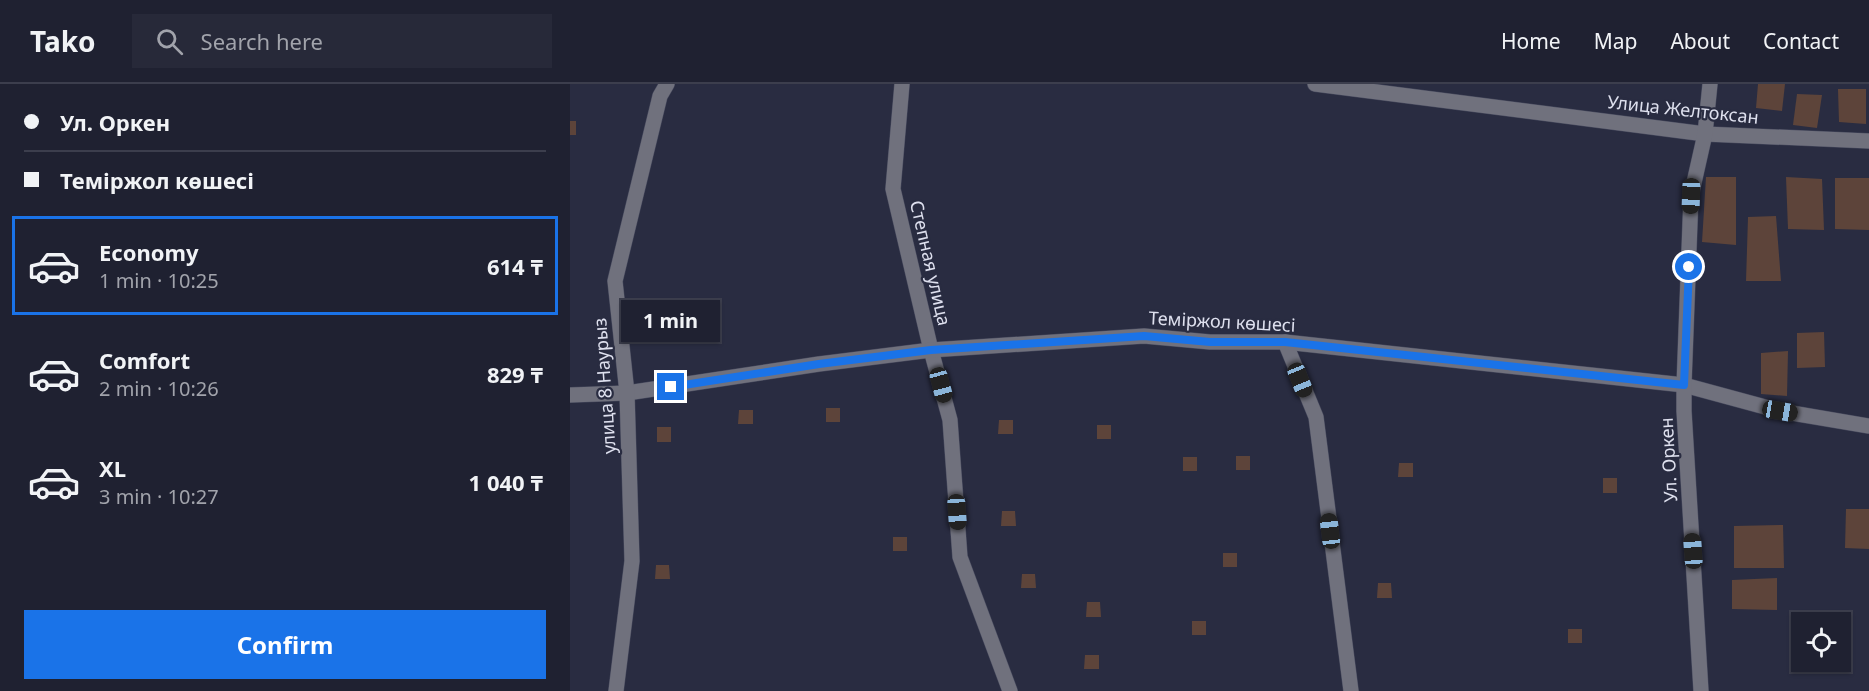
<!DOCTYPE html>
<meta charset="utf-8">
<style>
:root{--surface:#1f2131;--page:#272939;--text:#f1f3f6;--muted:#a1a3ab;--line:#3c3e4d;--accent:#1a73e8}
body{margin:0;font-family:"Noto Sans",sans-serif;background:var(--page);color:var(--text);height:100vh;display:flex;flex-direction:column;font-size:22px;white-space:nowrap}
*{box-sizing:border-box;margin:0}
p{font-size:20px;color:var(--muted)}
.icon{flex:none;width:33px;height:33px;fill:none;stroke:currentColor;stroke-width:2;stroke-linecap:round;stroke-linejoin:round}
.map{position:relative;flex:1;overflow:hidden}
.sheet{display:flex;flex-direction:column;background:var(--surface);width:570px}
.sheet>*{flex:none}
.guide{display:grid;align-content:center;height:132px;padding:0 24px;background:var(--surface)}
.fabs{position:absolute;left:1221px;top:528px;display:grid;gap:12px}
.fabs a{display:grid;place-items:center;width:60px;height:60px;border-radius:0px;background:var(--surface);box-shadow:0 2px 4px #0004,0 0 0 2px var(--line);font-size:30px}
.end{position:absolute;width:27px;height:27px;margin:-14px;border:8px solid #1a73e8;background:#fff;box-shadow:0 0 0 3px #fff}
.from{border-radius:50%}
.bubble{position:absolute;height:42px;border-radius:0px;background:var(--surface);box-shadow:0 2px 4px #0004,0 0 0 2px var(--line);font-size:20px;font-weight:700;line-height:42px;text-align:center}
.car{position:absolute;width:18px;height:36px;margin:-18px -9px;border-radius:8px;box-shadow:0 0 4px 2px #0007;background:linear-gradient(#222 24%,#8ab4d8 0 40%,#222 0 76%,#8ab4d8 0 86%,#222 0)}
.guide b{display:flex;align-items:center;gap:21px;height:57px;font-size:22px}
.guide b+b{border-top:2px solid var(--line)}
.guide i{width:15px;height:15px;background:var(--text)}
ul{padding:0;list-style:none}
li{display:flex;align-items:center;gap:18px;height:99px;margin:0 12px 9px;padding:0 12px;border:3px solid transparent;border-radius:0px}
li div{flex:1}
li b{display:block;font-size:22px}
li em{font-style:normal;font-weight:700}
li.active{border-color:var(--accent)}
li>.icon{width:54px;height:54px;stroke-width:1.5}
.primary-button{display:flex;gap:12px;margin-top:auto;padding:12px 24px}
.primary-button a{flex:1;height:69px;border-radius:0px;background:var(--accent);color:#fff;font-size:24px;font-weight:700;line-height:69px;text-align:center}
header{display:flex;align-items:center;gap:36px;box-sizing:border-box;height:84px;padding:0 30px;background:var(--surface);border-bottom:2px solid var(--line)}
header strong{font-size:28px}
nav{display:flex;gap:33px;margin-inline-start:auto;font-size:21px}
.search{width:420px;height:54px;background:var(--page);display:flex;align-items:center;gap:15px;box-sizing:border-box;padding:0 21px;border-radius:0px;color:var(--muted);font-size:22px}
main{display:flex;flex:1;min-height:0}
.map>svg:first-child{display:block}
.building{fill:#5d443a}
.lines{fill:none;stroke-linecap:round;stroke-linejoin:round}
.minor-casing{stroke:#46495d;stroke-width:16}
.minor{stroke:#70717d;stroke-width:15}
.route{stroke:#1a73e8;stroke-width:8}
.labels{text-anchor:middle;dominant-baseline:central;stroke-width:4.5;stroke-linejoin:round;paint-order:stroke}
.street-label{font-size:18px;fill:#dee0ee;stroke:#292c41}
</style>
<header>
<strong>Tako</strong>
<div class="search"><svg class="icon" aria-label="search" viewBox="0 0 24 24"><circle cx="10" cy="10" r="6"/><path d="M15 15l6 6"/></svg>Search here</div>
<nav><a>Home</a><a>Map</a><a>About</a><a>Contact</a></nav>
</header>
<main>
<section class="sheet">
<div class="guide">
<b><i class="from"></i>Ул. Оркен</b>
<b><i></i>Теміржол көшесі</b>
</div>
<ul>
<li class="active"><svg class="icon" aria-label="car" viewBox="0 0 24 24"><path d="M5 17H2v-5l4-1 3-4h7l3 4 3 1v5h-3M9 17h6M6 11h13"/><circle cx="7" cy="17" r="2"/><circle cx="17" cy="17" r="2"/></svg><div><b>Economy</b><p>1 min · 10:25</p></div><em>614 ₸</em></li>
<li><svg class="icon" aria-label="car" viewBox="0 0 24 24"><path d="M5 17H2v-5l4-1 3-4h7l3 4 3 1v5h-3M9 17h6M6 11h13"/><circle cx="7" cy="17" r="2"/><circle cx="17" cy="17" r="2"/></svg><div><b>Comfort</b><p>2 min · 10:26</p></div><em>829 ₸</em></li>
<li><svg class="icon" aria-label="car" viewBox="0 0 24 24"><path d="M5 17H2v-5l4-1 3-4h7l3 4 3 1v5h-3M9 17h6M6 11h13"/><circle cx="7" cy="17" r="2"/><circle cx="17" cy="17" r="2"/></svg><div><b>XL</b><p>3 min · 10:27</p></div><em>1 040 ₸</em></li>
</ul>
<div class="primary-button"><a>Confirm</a></div>
</section>
<div class="map">
<svg width="1299" height="607" viewBox="0 0 1299 607">
<rect width="100%" height="100%" fill="#292c41"/>
<!-- building -->
<g class="building">
<path d="M 1188,0 L 1215,0 L 1212,27 L 1186,24 Z"/>
<path d="M 1268,5 L 1296,5 L 1296,40 L 1269,38 Z"/>
<path d="M 1227,10 L 1252,11 L 1247,44 L 1223,41 Z"/>
<rect x="0" y="37" width="6" height="14"/>
<path d="M 1136,93 L 1166,93 L 1166,161 L 1132,158 Z"/>
<path d="M 1216,93 L 1252,95 L 1254,146 L 1218,145 Z"/>
<path d="M 1265,94 L 1299,94 L 1299,146 L 1265,145 Z"/>
<path d="M 1206,132 L 1211,197 L 1176,197 L 1178,133 Z"/>
<path d="M 1254,248 L 1255,283 L 1227,284 L 1227,249 Z"/>
<path d="M 1218,267 L 1217,312 L 1191,310 L 1191,269 Z"/>
<rect x="256" y="324" width="14" height="14"/>
<path d="M 169,326 L 183,326 L 183,340 L 168,340 Z"/>
<path d="M 429,336 L 443,336 L 443,350 L 428,350 Z"/>
<rect x="527" y="341" width="14" height="14"/>
<rect x="87" y="343" width="14" height="15"/>
<rect x="666" y="372" width="14" height="14"/>
<rect x="613" y="373" width="14" height="14"/>
<path d="M 829,379 L 843,379 L 843,393 L 828,393 Z"/>
<rect x="1033" y="394" width="14" height="15"/>
<path d="M 1276,425 L 1299,425 L 1299,465 L 1275,464 Z"/>
<path d="M 432,427 L 445,427 L 446,442 L 431,442 Z"/>
<path d="M 1213,441 L 1214,484 L 1164,484 L 1164,442 Z"/>
<rect x="323" y="453" width="14" height="14"/>
<rect x="653" y="469" width="14" height="14"/>
<path d="M 86,481 L 99,481 L 100,495 L 85,495 Z"/>
<path d="M 452,490 L 465,490 L 466,504 L 451,504 Z"/>
<path d="M 1207,494 L 1207,526 L 1162,525 L 1162,496 Z"/>
<path d="M 808,499 L 821,499 L 822,514 L 807,514 Z"/>
<path d="M 517,518 L 530,518 L 531,533 L 516,533 Z"/>
<rect x="622" y="537" width="14" height="14"/>
<rect x="998" y="545" width="14" height="14"/>
<path d="M 515,571 L 529,571 L 529,585 L 514,585 Z"/>
</g>
<g class="lines">
<!-- minor casing -->
<g class="minor-casing">
<g id="minor">
<path d="M 332,0 L 323,105 L 361,266 L 380,336 L 390,473 L 440,607"/>
<path d="M 745,0 L 1135,50 L 1299,57"/>
<path d="M 715,258 L 746,333 L 781,607"/>
<path d="M 0,311 L 57,309 L 249,280 L 361,266 L 574,252 L 640,258 L 715,258 L 1114,301 L 1210,327 L 1299,342"/>
<path d="M 46,607 L 62,477 L 57,309 L 45,197 L 90,12 L 97,0"/>
<path d="M 1131,607 L 1114,327 L 1114,301 L 1121,112 L 1135,50 L 1140,0"/>
</g>
</g>
<!-- minor -->
<use href="#minor" class="minor"/>
</g>
<g class="lines">
<!-- route -->
<path class="route" d="M 101,303 L 249,280 L 361,266 L 574,252 L 640,258 L 715,258 L 1114,301 L 1119,183"/>
</g>
<g class="labels">
<!-- street labels -->
<g class="street-label">
<text transform="translate(1113 25) rotate(6)">Улица Желтоксан</text>
<text transform="translate(361 179) rotate(77)">Степная улица</text>
<text transform="translate(652 237) rotate(3)">Теміржол көшесі</text>
<text transform="translate(34 302) rotate(-94)">улица 8 Наурыз</text>
<text transform="translate(1098 376) rotate(-93)">Ул. Оркен</text>
</g>
</g>
</svg>
<div class="fabs">
<a><svg class="icon" aria-label="locate" viewBox="0 0 24 24"><circle cx="12" cy="12" r="6"/><path d="M12 2v4M12 18v4M2 12h4M18 12h4"/></svg></a>
</div>
<i class="end from" style="left:1119px;top:183px"></i>
<i class="end" style="left:101px;top:303px"></i>
<div class="bubble" style="left:51px;top:216px;width:99px">1 min</div>
<i class="car" style="left:1121px;top:112px;rotate:182deg"></i>
<i class="car" style="left:730px;top:296px;rotate:158deg"></i>
<i class="car" style="left:371px;top:301px;rotate:165deg"></i>
<i class="car" style="left:1210px;top:327px;rotate:100deg"></i>
<i class="car" style="left:387px;top:428px;rotate:176deg"></i>
<i class="car" style="left:760px;top:447px;rotate:353deg"></i>
<i class="car" style="left:1123px;top:467px;rotate:356deg"></i>
</div>
</main>
